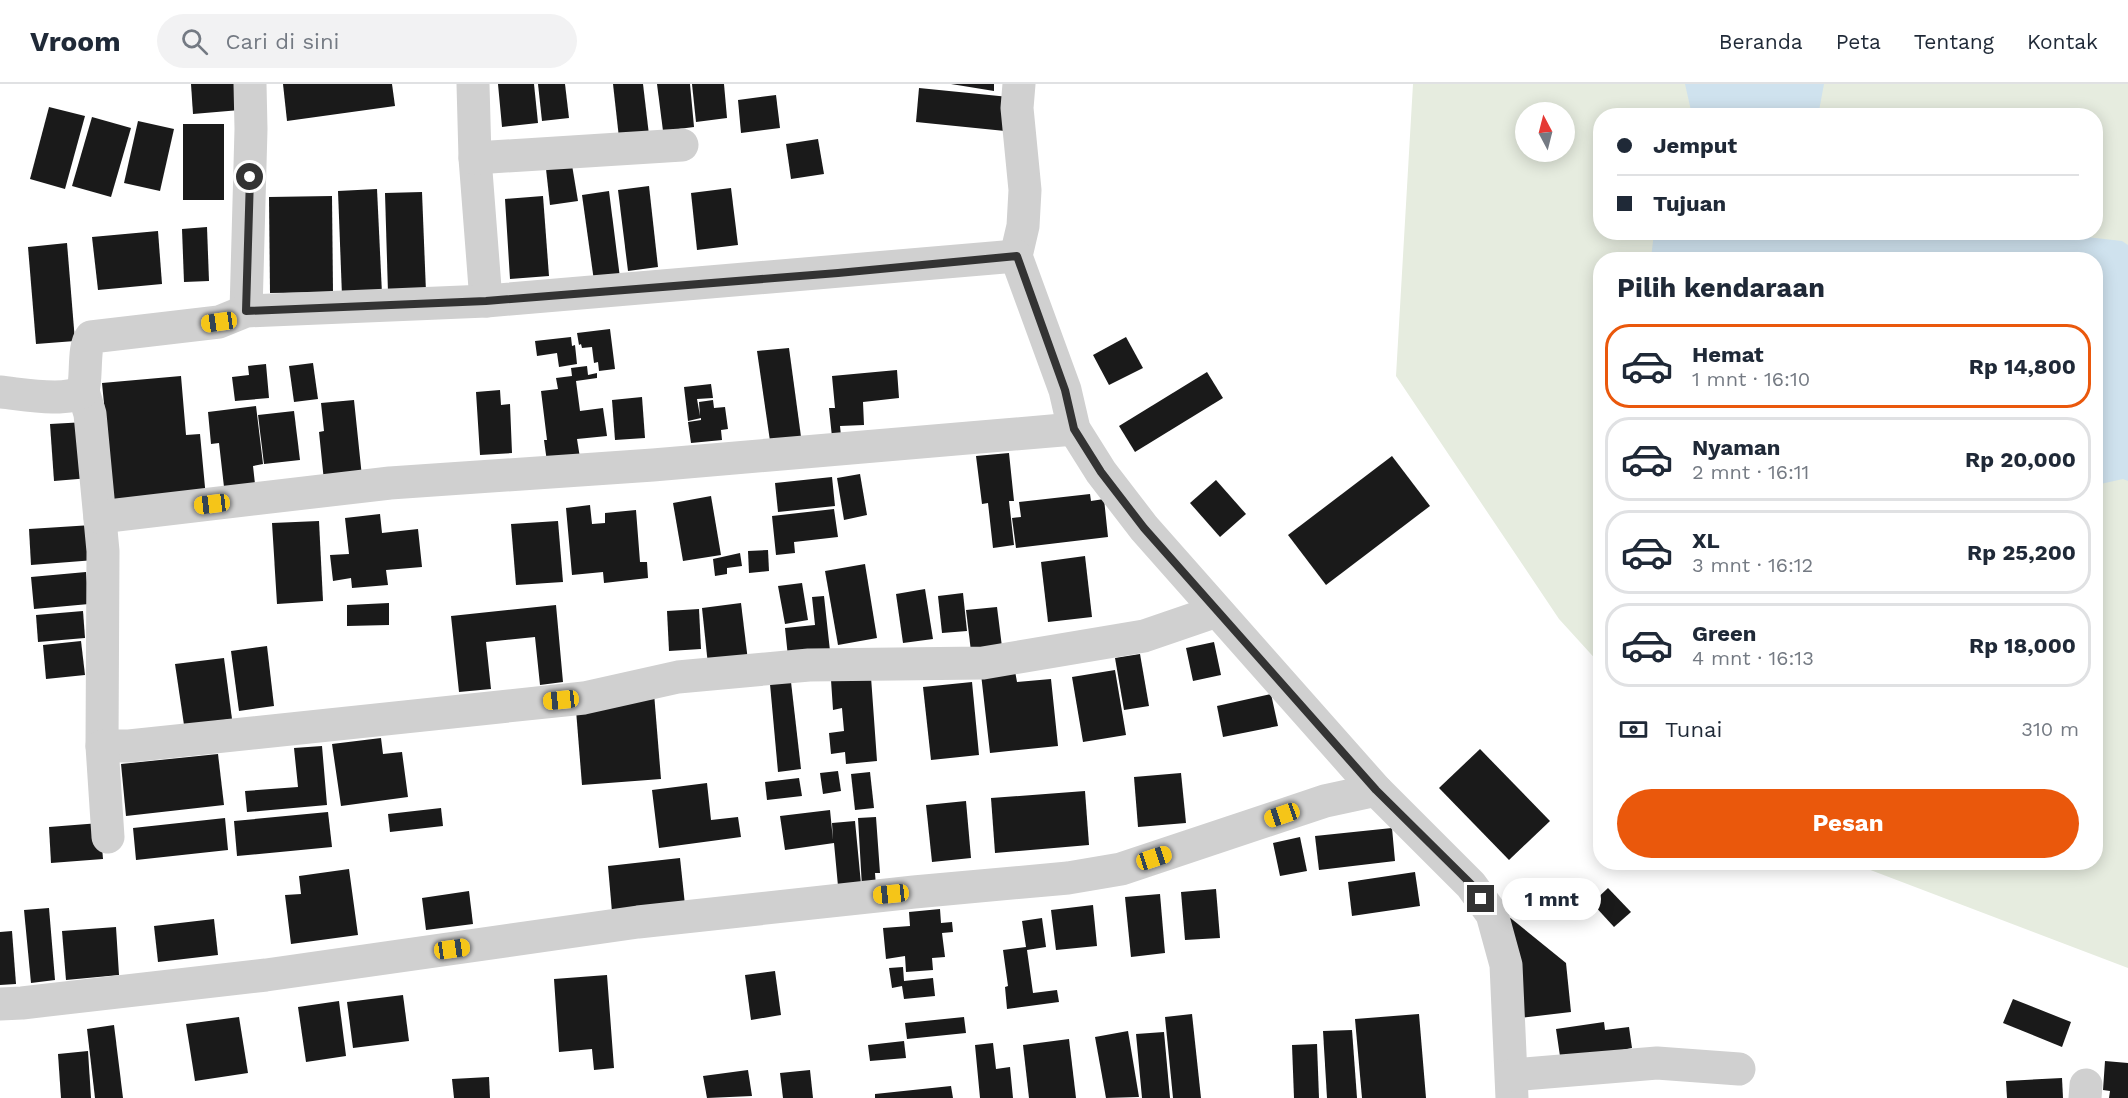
<!DOCTYPE html>
<html lang="id">
<meta charset="utf-8">
<style>
:root{--surface:#fff;--page:#f2f2f3;--text:#1f2937;--muted:#747a83;--line:#e0e1e3;--accent:#ea580c}
body{margin:0;font-family:"Work Sans",sans-serif;background:var(--page);color:var(--text);height:100vh;display:flex;flex-direction:column;font-size:22px;white-space:nowrap}
*{box-sizing:border-box;margin:0}
p{font-size:20px;color:var(--muted)}
.icon{flex:none;width:33px;height:33px;fill:none;stroke:currentColor;stroke-width:2;stroke-linecap:round;stroke-linejoin:round}
.map{position:relative;flex:1;overflow:hidden}
.side{position:absolute;left:1593px;top:168px;width:510px;height:618px;display:flex;flex-direction:column;background:var(--surface);border-radius:24px;box-shadow:0 3px 15px #0003}
.side>*{flex:none}
.top-card{position:absolute;left:1593px;top:24px;width:510px;height:132px;border-radius:24px;box-shadow:0 3px 15px #0003;display:grid;align-content:center;height:132px;padding:0 24px;background:var(--surface)}
.needle{width:39px;rotate:353deg}
.tools{position:absolute;left:1515px;top:18px;display:grid;gap:12px}
.tools a{display:grid;place-items:center;width:60px;height:60px;border-radius:50%;background:var(--surface);box-shadow:0 3px 15px #0003;font-size:30px}
.end{position:absolute;width:27px;height:27px;margin:-14px;border:8px solid #333;background:#fff;box-shadow:0 0 0 3px #fff}
.from{border-radius:50%}
.bubble{position:absolute;height:42px;border-radius:21px;background:var(--surface);box-shadow:0 3px 15px #0003;font-size:20px;font-weight:700;line-height:42px;text-align:center}
.car{position:absolute;width:18px;height:36px;margin:-18px -9px;border-radius:8px;box-shadow:0 0 4px 2px #0007;background:linear-gradient(#f5c518 24%,#345 0 40%,#f5c518 0 76%,#345 0 86%,#f5c518 0)}
.top-card b{display:flex;align-items:center;gap:21px;height:57px;font-size:22px}
.top-card b+b{border-top:2px solid var(--line)}
.top-card i{width:15px;height:15px;background:var(--text)}
ul{padding:0;list-style:none}
li{display:flex;align-items:center;gap:18px;height:84px;margin:0 12px 9px;padding:0 12px;border:3px solid var(--line);border-radius:24px}
li div{flex:1}
li b{display:block;font-size:22px}
li em{font-style:normal;font-weight:700}
li.current{border-color:var(--accent)}
li>.icon{width:54px;height:54px;stroke-width:1.5}
h2{padding:0 24px;font-size:27px;line-height:72px}
.pay{display:flex;align-items:center;gap:15px;height:66px;padding:0 24px;font-size:22px}
.pay p{margin-inline-start:auto}
.button{display:flex;gap:12px;margin-top:auto;padding:12px 24px}
.button a{flex:1;height:69px;border-radius:36px;background:var(--accent);color:#fff;font-size:24px;font-weight:700;line-height:69px;text-align:center}
header{display:flex;align-items:center;gap:36px;box-sizing:border-box;height:84px;padding:0 30px;background:var(--surface);border-bottom:2px solid var(--line)}
header strong{font-size:28px}
nav{display:flex;gap:33px;margin-inline-start:auto;font-size:21px}
.search{width:420px;height:54px;background:var(--page);display:flex;align-items:center;gap:15px;box-sizing:border-box;padding:0 21px;border-radius:33px;color:var(--muted);font-size:22px}
.map>svg:first-child{display:block}
.green{fill:#e6ecdf;fill-rule:evenodd}
.water{fill:#cfe2ee}
.building{fill:#1a1a1a}
.lines{fill:none;stroke-linecap:round;stroke-linejoin:round}
.minor{stroke:#d0d0d0;stroke-width:33}
.route{stroke:#333;stroke-width:8}
</style>
<header>
<strong>Vroom</strong>
<div class="search"><svg class="icon" aria-label="search" viewBox="0 0 24 24"><circle cx="10" cy="10" r="6"/><path d="M15 15l6 6"/></svg>Cari di sini</div>
<nav><a>Beranda</a><a>Peta</a><a>Tentang</a><a>Kontak</a></nav>
</header>
<div class="map">
<svg width="2128" height="1014" viewBox="0 0 2128 1014">
<rect width="100%" height="100%" fill="#fff"/>
<!-- green -->
<path class="green" d="M 1413,0 L 2128,0 L 2128,884 L 1852,779 L 2096,778 L 2096,176 L 1600,176 L 1600,580 L 1559,535 L 1396,292 ZM 1526,28 L 1564,28 L 1564,68 L 1526,68 ZM 1600,32 L 2096,32 L 2096,148 L 1600,148 Z"/>
<!-- water -->
<g class="water">
<path d="M 1685,0 L 1824,0 L 1818,32 L 1692,31 Z"/>
<path d="M 1654,148 L 2042,148 L 2122,157 L 2128,161 L 2128,397 L 2123,395 L 2096,401 L 2096,176 L 1651,175 Z"/>
</g>
<!-- building -->
<g class="building">
<path d="M 191,0 L 238,0 L 240,26 L 193,30 Z"/>
<path d="M 283,0 L 392,0 L 395,22 L 287,37 Z"/>
<path d="M 498,0 L 534,0 L 538,39 L 502,43 Z"/>
<path d="M 538,0 L 565,0 L 569,34 L 542,37 Z"/>
<path d="M 613,0 L 643,0 L 649,51 L 619,54 Z"/>
<path d="M 657,0 L 690,0 L 694,43 L 663,47 Z"/>
<path d="M 692,0 L 724,0 L 727,34 L 696,38 Z"/>
<path d="M 951,0 L 994,0 L 994,7 Z"/>
<path d="M 919,4 L 1009,13 L 1005,47 L 916,38 Z"/>
<path d="M 776,11 L 780,44 L 741,49 L 738,16 Z"/>
<path d="M 49,23 L 85,32 L 65,105 L 30,95 Z"/>
<path d="M 92,33 L 131,44 L 111,113 L 72,102 Z"/>
<path d="M 138,37 L 174,45 L 160,107 L 124,99 Z"/>
<rect x="183" y="40" width="41" height="76"/>
<path d="M 818,55 L 824,90 L 791,95 L 786,60 Z"/>
<path d="M 572,81 L 578,117 L 550,121 L 546,85 Z"/>
<path d="M 649,102 L 658,183 L 628,187 L 618,106 Z"/>
<path d="M 731,104 L 738,161 L 697,166 L 691,109 Z"/>
<path d="M 377,105 L 382,210 L 342,212 L 338,107 Z"/>
<path d="M 609,107 L 620,194 L 594,197 L 582,111 Z"/>
<path d="M 422,108 L 426,208 L 388,209 L 385,109 Z"/>
<path d="M 332,112 L 333,208 L 270,209 L 269,113 Z"/>
<path d="M 543,112 L 549,192 L 510,195 L 505,115 Z"/>
<path d="M 207,143 L 209,197 L 184,198 L 182,145 Z"/>
<path d="M 158,147 L 162,200 L 98,206 L 92,153 Z"/>
<path d="M 67,159 L 75,257 L 36,260 L 28,163 Z"/>
<path d="M 610,245 L 615,285 L 599,287 L 598,278 L 594,279 L 592,263 L 582,264 L 581,260 L 579,261 L 577,249 Z"/>
<path d="M 571,253 L 572,262 L 575,261 L 577,280 L 559,283 L 557,269 L 537,272 L 535,257 Z"/>
<path d="M 1126,253 L 1143,284 L 1109,301 L 1093,271 Z"/>
<path d="M 789,264 L 802,360 L 771,364 L 757,267 Z"/>
<path d="M 313,279 L 318,315 L 294,318 L 289,282 Z"/>
<path d="M 266,280 L 269,314 L 235,317 L 232,293 L 249,291 L 248,282 Z"/>
<path d="M 587,282 L 588,291 L 597,289 L 597,294 L 576,297 L 580,327 L 603,324 L 607,352 L 577,355 L 580,374 L 547,378 L 544,356 L 547,356 L 541,307 L 558,305 L 556,294 L 572,292 L 571,284 Z"/>
<path d="M 897,286 L 899,314 L 863,318 L 864,341 L 840,342 L 841,352 L 832,353 L 829,324 L 835,324 L 832,292 Z"/>
<path d="M 1207,288 L 1223,314 L 1135,368 L 1119,342 Z"/>
<path d="M 181,292 L 186,351 L 200,350 L 206,414 L 114,422 L 102,299 Z"/>
<path d="M 711,300 L 713,314 L 697,315 L 700,332 L 699,318 L 713,316 L 714,324 L 725,323 L 728,345 L 721,346 L 722,356 L 691,359 L 688,338 L 701,336 L 701,334 L 688,337 L 684,303 Z"/>
<path d="M 500,306 L 501,321 L 510,320 L 512,369 L 480,371 L 476,308 Z"/>
<path d="M 642,313 L 645,354 L 615,356 L 612,316 Z"/>
<path d="M 354,316 L 362,393 L 324,397 L 319,348 L 324,347 L 321,319 Z"/>
<path d="M 256,322 L 263,380 L 253,382 L 255,400 L 224,403 L 219,359 L 211,360 L 208,328 Z"/>
<path d="M 294,327 L 300,376 L 264,380 L 258,331 Z"/>
<path d="M 86,338 L 90,394 L 54,397 L 50,340 Z"/>
<path d="M 1009,369 L 1014,417 L 1009,417 L 1014,461 L 993,464 L 988,419 L 982,420 L 976,372 Z"/>
<path d="M 1392,372 L 1430,422 L 1326,501 L 1288,451 Z"/>
<path d="M 860,390 L 867,431 L 844,436 L 837,394 Z"/>
<path d="M 832,393 L 835,422 L 778,428 L 775,399 Z"/>
<path d="M 1216,396 L 1246,430 L 1220,453 L 1190,419 Z"/>
<path d="M 1090,410 L 1091,417 L 1104,415 L 1108,453 L 1016,464 L 1012,434 L 1021,433 L 1019,418 Z"/>
<path d="M 711,412 L 721,471 L 683,477 L 673,419 Z"/>
<path d="M 590,421 L 592,440 L 605,439 L 605,429 L 636,426 L 640,478 L 647,478 L 648,494 L 604,499 L 603,488 L 572,491 L 566,424 Z"/>
<path d="M 834,425 L 838,453 L 794,458 L 795,469 L 776,471 L 772,432 Z"/>
<path d="M 380,430 L 382,449 L 418,445 L 422,483 L 386,486 L 388,501 L 352,504 L 351,494 L 333,497 L 330,471 L 349,470 L 345,434 Z"/>
<path d="M 319,437 L 323,517 L 277,520 L 272,439 Z"/>
<path d="M 558,437 L 563,498 L 516,501 L 511,440 Z"/>
<path d="M 92,441 L 95,476 L 31,481 L 29,445 Z"/>
<path d="M 768,466 L 769,487 L 749,489 L 748,467 Z"/>
<path d="M 740,469 L 742,482 L 727,484 L 727,490 L 715,492 L 713,475 Z"/>
<path d="M 1085,472 L 1092,533 L 1048,538 L 1041,478 Z"/>
<path d="M 865,480 L 877,554 L 838,561 L 825,487 Z"/>
<path d="M 86,488 L 89,520 L 34,525 L 31,493 Z"/>
<path d="M 802,499 L 808,536 L 785,540 L 778,502 Z"/>
<path d="M 925,505 L 933,555 L 903,559 L 896,510 Z"/>
<path d="M 963,509 L 967,547 L 942,549 L 938,512 Z"/>
<path d="M 824,512 L 830,567 L 788,573 L 785,544 L 815,541 L 812,513 Z"/>
<path d="M 389,519 L 389,541 L 347,542 L 347,521 Z"/>
<path d="M 741,519 L 748,577 L 708,581 L 702,524 Z"/>
<path d="M 556,521 L 563,598 L 540,601 L 535,553 L 486,558 L 491,605 L 459,608 L 451,532 Z"/>
<path d="M 997,523 L 1002,563 L 971,567 L 966,526 Z"/>
<path d="M 699,525 L 701,565 L 669,567 L 667,527 Z"/>
<path d="M 83,527 L 85,554 L 38,558 L 36,531 Z"/>
<path d="M 81,557 L 85,591 L 46,595 L 43,561 Z"/>
<path d="M 1214,558 L 1221,591 L 1193,597 L 1186,564 Z"/>
<path d="M 267,562 L 274,622 L 239,627 L 231,567 Z"/>
<path d="M 1140,570 L 1149,622 L 1124,626 L 1115,574 Z"/>
<path d="M 224,574 L 232,635 L 184,641 L 175,580 Z"/>
<path d="M 1115,586 L 1126,651 L 1083,658 L 1072,593 Z"/>
<path d="M 1015,587 L 1017,598 L 1051,595 L 1058,662 L 990,669 L 981,590 Z"/>
<path d="M 871,593 L 877,677 L 846,680 L 845,668 L 831,670 L 829,649 L 844,647 L 842,624 L 833,626 L 831,596 Z"/>
<path d="M 791,598 L 801,685 L 778,688 L 770,600 Z"/>
<path d="M 972,598 L 979,671 L 931,676 L 923,603 Z"/>
<path d="M 654,609 L 661,695 L 582,701 L 576,626 Z"/>
<path d="M 1271,610 L 1278,642 L 1223,653 L 1217,622 Z"/>
<path d="M 381,654 L 383,670 L 402,668 L 408,713 L 341,722 L 332,660 Z"/>
<path d="M 322,662 L 327,721 L 247,728 L 245,707 L 298,703 L 294,664 Z"/>
<path d="M 1480,665 L 1550,737 L 1509,776 L 1439,704 Z"/>
<path d="M 218,670 L 224,721 L 126,732 L 121,680 Z"/>
<path d="M 838,687 L 841,707 L 823,710 L 820,689 Z"/>
<path d="M 870,688 L 874,724 L 855,726 L 851,690 Z"/>
<path d="M 1181,689 L 1186,739 L 1138,743 L 1134,693 Z"/>
<path d="M 799,694 L 802,712 L 767,716 L 765,698 Z"/>
<path d="M 707,699 L 711,736 L 738,733 L 741,753 L 659,764 L 652,706 Z"/>
<path d="M 1085,707 L 1089,761 L 995,769 L 991,714 Z"/>
<path d="M 966,717 L 971,774 L 932,778 L 926,721 Z"/>
<path d="M 441,724 L 443,742 L 390,748 L 388,730 Z"/>
<path d="M 830,726 L 833,756 L 832,739 L 855,737 L 861,800 L 838,802 L 834,759 L 785,766 L 780,732 Z"/>
<path d="M 328,728 L 332,763 L 237,772 L 234,737 Z"/>
<path d="M 876,733 L 880,789 L 875,789 L 876,802 L 862,803 L 858,734 Z"/>
<path d="M 225,734 L 228,766 L 136,776 L 133,744 Z"/>
<path d="M 100,739 L 103,775 L 51,779 L 49,743 Z"/>
<path d="M 1392,744 L 1395,777 L 1319,786 L 1315,752 Z"/>
<path d="M 1300,753 L 1307,787 L 1280,792 L 1273,759 Z"/>
<path d="M 680,774 L 685,821 L 612,828 L 608,782 Z"/>
<path d="M 349,785 L 358,851 L 291,860 L 285,811 L 301,810 L 299,792 Z"/>
<path d="M 1415,788 L 1420,822 L 1352,832 L 1348,798 Z"/>
<path d="M 1608,804 L 1631,828 L 1614,843 L 1592,819 Z"/>
<path d="M 1216,805 L 1220,854 L 1185,856 L 1181,808 Z"/>
<path d="M 469,807 L 473,840 L 426,846 L 422,814 Z"/>
<path d="M 1160,810 L 1165,869 L 1131,873 L 1125,813 Z"/>
<path d="M 1093,821 L 1097,862 L 1056,866 L 1051,826 Z"/>
<path d="M 49,824 L 55,896 L 31,899 L 24,826 Z"/>
<path d="M 940,825 L 941,839 L 952,838 L 953,848 L 942,849 L 945,873 L 932,874 L 933,886 L 906,888 L 905,872 L 886,875 L 883,844 L 910,842 L 909,828 Z"/>
<path d="M 1508,832 L 1566,879 L 1571,928 L 1519,934 Z"/>
<path d="M 1042,834 L 1046,863 L 1027,866 L 1033,909 L 1057,906 L 1059,918 L 1007,925 L 1005,903 L 1008,902 L 1003,866 L 1026,863 L 1022,837 Z"/>
<path d="M 214,835 L 218,871 L 158,878 L 154,842 Z"/>
<path d="M 116,843 L 119,891 L 66,896 L 62,847 Z"/>
<path d="M 12,847 L 16,900 L 0,901 L 0,848 Z"/>
<path d="M 903,883 L 904,897 L 933,894 L 935,912 L 904,915 L 902,902 L 892,904 L 889,884 Z"/>
<path d="M 775,887 L 781,931 L 751,936 L 745,891 Z"/>
<path d="M 607,891 L 614,984 L 594,986 L 592,965 L 559,968 L 554,895 Z"/>
<path d="M 403,911 L 409,957 L 353,964 L 347,918 Z"/>
<path d="M 2013,915 L 2071,938 L 2062,963 L 2003,939 Z"/>
<path d="M 339,917 L 346,972 L 306,978 L 298,923 Z"/>
<path d="M 1192,930 L 1201,1014 L 1173,1014 L 1165,933 Z"/>
<path d="M 1419,930 L 1426,1014 L 1362,1014 L 1355,935 Z"/>
<path d="M 239,933 L 248,989 L 195,997 L 186,940 Z"/>
<path d="M 964,933 L 966,949 L 907,955 L 905,939 Z"/>
<path d="M 1604,938 L 1605,946 L 1629,943 L 1632,964 L 1561,979 L 1556,945 Z"/>
<path d="M 114,941 L 123,1014 L 95,1014 L 87,945 Z"/>
<path d="M 1352,946 L 1357,1014 L 1327,1014 L 1323,947 Z"/>
<path d="M 1128,947 L 1139,1013 L 1106,1014 L 1095,953 Z"/>
<path d="M 1164,948 L 1170,1014 L 1142,1014 L 1136,950 Z"/>
<path d="M 1069,955 L 1076,1014 L 1029,1014 L 1023,961 Z"/>
<path d="M 904,957 L 906,974 L 870,977 L 868,961 Z"/>
<path d="M 993,959 L 996,985 L 1010,983 L 1013,1014 L 980,1014 L 975,961 Z"/>
<path d="M 1317,960 L 1319,1014 L 1294,1014 L 1292,961 Z"/>
<path d="M 88,967 L 91,1014 L 61,1014 L 58,970 Z"/>
<path d="M 2105,977 L 2128,979 L 2128,1014 L 2109,1014 L 2110,1007 L 2103,1006 Z"/>
<path d="M 748,986 L 752,1012 L 707,1014 L 703,992 Z"/>
<path d="M 810,986 L 813,1014 L 783,1014 L 780,989 Z"/>
<path d="M 489,993 L 490,1014 L 454,1014 L 452,995 Z"/>
<path d="M 2062,994 L 2063,1014 L 2007,1014 L 2006,997 Z"/>
<path d="M 951,1002 L 953,1014 L 875,1014 L 875,1010 Z"/>
</g>
<g class="lines">
<!-- minor -->
<g class="minor">
<path d="M 473,0 L 475,74 L 486,217"/>
<path d="M 1019,0 L 1017,24 L 1025,106 L 1023,142 L 1016,172 L 1065,306 L 1074,345 L 1101,388 L 1144,444 L 1376,706 L 1471,801 L 1492,830 L 1506,881 L 1512,1014"/>
<path d="M 475,74 L 682,61"/>
<path d="M 246,227 L 251,45 L 250,0"/>
<path d="M 83,307 L 90,330 L 103,467 L 102,662 L 129,662 L 584,614 L 678,593 L 809,581 L 983,579 L 1144,552 L 1217,527"/>
<path d="M 0,308 C 22,310 65,319 83,307 C 87,292 83,263 91,253 L 219,238 L 246,227 L 486,217 L 1016,172"/>
<path d="M 100,433 L 390,399 L 653,381 L 1074,345"/>
<path d="M 102,662 L 108,753"/>
<path d="M 0,920 L 22,919 L 266,891 L 638,838 L 914,808 L 1068,794 L 1121,785 L 1325,717 L 1376,706"/>
<path d="M 1512,991 L 1657,979 L 1739,985"/>
<path d="M 2085,1014 L 2086,1001"/>
</g>
</g>
<g class="lines">
<!-- route -->
<path class="route" d="M 250,93 L 246,227 L 486,217 L 838,189 L 1017,172 L 1065,306 L 1074,345 L 1101,388 L 1144,444 L 1376,706 L 1472,801 L 1481,815"/>
</g>
</svg>
<div class="tools">
<a><svg class="needle" viewBox="-14 -14 28 28"><path d="M0-13l5 13h-10z" fill="#e53935"/><path d="M0 13l5-13h-10z" fill="#747a83"/></svg></a>
</div>
<i class="end from" style="left:250px;top:93px"></i>
<i class="end" style="left:1481px;top:815px"></i>
<div class="bubble" style="left:1502px;top:794px;width:99px">1 mnt</div>
<i class="car" style="left:219px;top:238px;rotate:262deg"></i>
<i class="car" style="left:212px;top:420px;rotate:263deg"></i>
<i class="car" style="left:561px;top:616px;rotate:264deg"></i>
<i class="car" style="left:1282px;top:731px;rotate:251deg"></i>
<i class="car" style="left:1154px;top:774px;rotate:72deg"></i>
<i class="car" style="left:891px;top:810px;rotate:264deg"></i>
<i class="car" style="left:452px;top:865px;rotate:82deg"></i>
<div class="top-card">
<b><i class="from"></i>Jemput</b>
<b><i></i>Tujuan</b>
</div>
<section class="side">
<h2>Pilih kendaraan</h2>
<ul>
<li class="current"><svg class="icon" aria-label="car" viewBox="0 0 24 24"><path d="M5 17H2v-5l4-1 3-4h7l3 4 3 1v5h-3M9 17h6M6 11h13"/><circle cx="7" cy="17" r="2"/><circle cx="17" cy="17" r="2"/></svg><div><b>Hemat</b><p>1 mnt · 16:10</p></div><em>Rp 14,800</em></li>
<li><svg class="icon" aria-label="car" viewBox="0 0 24 24"><path d="M5 17H2v-5l4-1 3-4h7l3 4 3 1v5h-3M9 17h6M6 11h13"/><circle cx="7" cy="17" r="2"/><circle cx="17" cy="17" r="2"/></svg><div><b>Nyaman</b><p>2 mnt · 16:11</p></div><em>Rp 20,000</em></li>
<li><svg class="icon" aria-label="car" viewBox="0 0 24 24"><path d="M5 17H2v-5l4-1 3-4h7l3 4 3 1v5h-3M9 17h6M6 11h13"/><circle cx="7" cy="17" r="2"/><circle cx="17" cy="17" r="2"/></svg><div><b>XL</b><p>3 mnt · 16:12</p></div><em>Rp 25,200</em></li>
<li><svg class="icon" aria-label="car" viewBox="0 0 24 24"><path d="M5 17H2v-5l4-1 3-4h7l3 4 3 1v5h-3M9 17h6M6 11h13"/><circle cx="7" cy="17" r="2"/><circle cx="17" cy="17" r="2"/></svg><div><b>Green</b><p>4 mnt · 16:13</p></div><em>Rp 18,000</em></li>
</ul>
<div class="pay"><svg class="icon" aria-label="cash" viewBox="0 0 24 24"><path d="M3 7h18v10H3z"/><circle cx="12" cy="12" r="2"/></svg>Tunai<p>310 m</p></div>
<div class="button"><a>Pesan</a></div>
</section>
</div>
